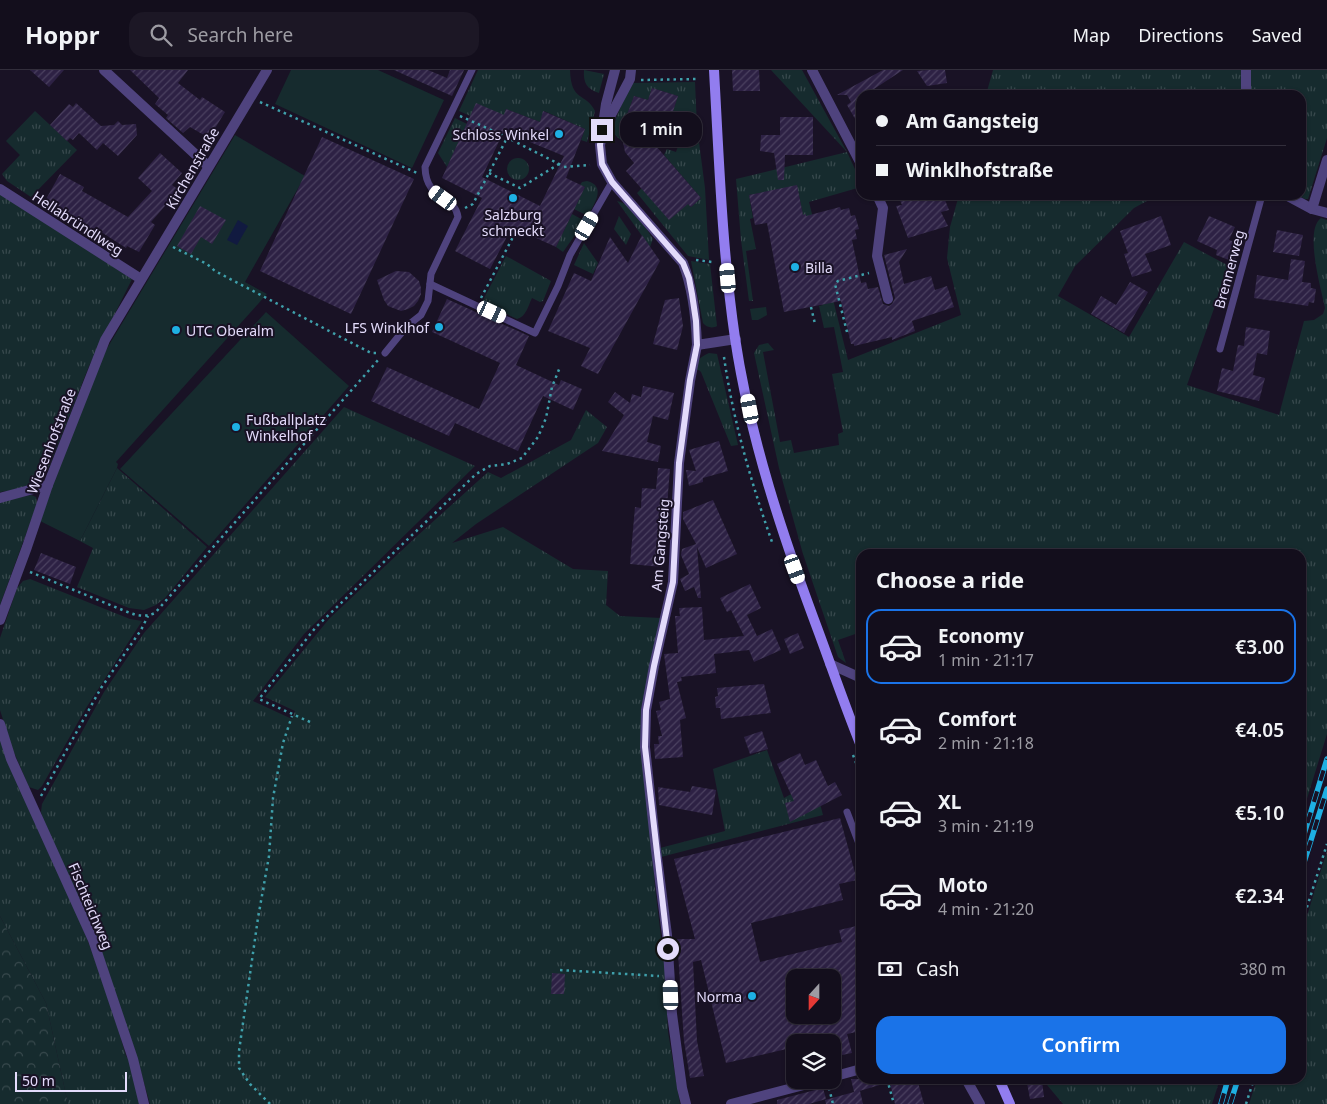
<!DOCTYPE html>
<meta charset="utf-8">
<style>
:root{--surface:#130e1c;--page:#1c1725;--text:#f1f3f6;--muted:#9d9ca3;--line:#322e3b;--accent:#1a73e8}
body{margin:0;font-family:"Noto Sans",sans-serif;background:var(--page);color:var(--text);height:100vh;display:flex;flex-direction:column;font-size:19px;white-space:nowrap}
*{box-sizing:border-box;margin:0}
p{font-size:16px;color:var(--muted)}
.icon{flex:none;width:28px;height:28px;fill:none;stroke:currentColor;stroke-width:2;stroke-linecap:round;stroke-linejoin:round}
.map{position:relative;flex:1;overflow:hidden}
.panel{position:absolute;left:856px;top:479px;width:450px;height:535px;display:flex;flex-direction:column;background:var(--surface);border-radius:15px;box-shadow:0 1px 4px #0004,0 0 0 1px var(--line)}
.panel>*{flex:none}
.guide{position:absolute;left:856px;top:20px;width:450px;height:110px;border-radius:15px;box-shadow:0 1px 4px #0004,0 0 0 1px var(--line);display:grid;align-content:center;height:110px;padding:0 20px;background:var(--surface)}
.needle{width:32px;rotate:201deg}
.fabs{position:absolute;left:786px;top:899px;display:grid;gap:10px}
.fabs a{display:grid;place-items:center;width:55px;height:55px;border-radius:10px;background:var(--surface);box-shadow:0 1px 4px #0004,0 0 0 1px var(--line);font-size:25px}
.scale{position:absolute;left:15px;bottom:12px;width:112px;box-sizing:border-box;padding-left:5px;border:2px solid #e3dbfb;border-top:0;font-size:14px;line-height:18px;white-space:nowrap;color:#e3dbfb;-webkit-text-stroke:4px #191225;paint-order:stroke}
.end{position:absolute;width:22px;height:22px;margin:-11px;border:6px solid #e3dbfb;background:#111;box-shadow:0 0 0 2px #111}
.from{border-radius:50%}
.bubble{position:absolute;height:35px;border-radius:15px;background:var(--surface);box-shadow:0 1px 4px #0004,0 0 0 1px var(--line);font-size:16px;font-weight:600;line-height:35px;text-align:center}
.car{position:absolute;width:15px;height:30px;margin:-15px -8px;border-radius:6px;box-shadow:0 0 4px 1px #0007;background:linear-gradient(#fff 24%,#345 0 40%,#fff 0 76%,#345 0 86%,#fff 0)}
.guide b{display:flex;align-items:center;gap:18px;height:48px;font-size:19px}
.guide b+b{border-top:1px solid var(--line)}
.guide i{width:12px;height:12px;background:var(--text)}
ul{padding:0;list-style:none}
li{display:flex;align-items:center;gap:15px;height:75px;margin:0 10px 8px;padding:0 10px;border:2px solid transparent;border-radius:15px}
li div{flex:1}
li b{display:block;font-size:19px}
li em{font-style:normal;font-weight:600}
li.active{border-color:var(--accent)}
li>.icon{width:45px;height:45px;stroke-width:1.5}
h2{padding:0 20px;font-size:22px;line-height:60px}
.pay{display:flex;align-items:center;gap:12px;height:55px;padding:0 20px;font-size:19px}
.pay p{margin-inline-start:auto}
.primary-button{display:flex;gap:10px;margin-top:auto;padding:10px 20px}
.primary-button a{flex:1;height:58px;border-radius:15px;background:var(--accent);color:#fff;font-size:20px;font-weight:600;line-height:58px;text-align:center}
header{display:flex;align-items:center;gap:30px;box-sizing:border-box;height:70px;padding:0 25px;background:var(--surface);border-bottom:1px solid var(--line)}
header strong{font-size:24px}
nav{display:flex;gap:28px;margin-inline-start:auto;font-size:18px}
.search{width:350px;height:45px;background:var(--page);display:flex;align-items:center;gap:12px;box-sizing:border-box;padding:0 18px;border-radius:15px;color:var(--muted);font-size:19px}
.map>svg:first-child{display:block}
.grass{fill:url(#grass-tufts)}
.forest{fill:url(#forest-crowns)}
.park{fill:#162b2e}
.water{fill:#111a40}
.building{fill:url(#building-hatch);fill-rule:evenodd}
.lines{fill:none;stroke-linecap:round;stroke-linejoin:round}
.path{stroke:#3fa0ab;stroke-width:2.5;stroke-dasharray:2.5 4;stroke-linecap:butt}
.lane{stroke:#4f437e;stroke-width:7}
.street{stroke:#4f437e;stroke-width:10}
.secondary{stroke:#927def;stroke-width:10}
.rail-casing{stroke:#1eb0e3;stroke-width:5.5}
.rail{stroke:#191225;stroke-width:4;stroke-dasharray:11;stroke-linecap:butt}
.route{stroke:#e3dbfb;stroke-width:6}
.poi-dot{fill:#1eb0e3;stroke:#191225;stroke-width:2}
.labels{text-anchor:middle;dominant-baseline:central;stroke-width:4;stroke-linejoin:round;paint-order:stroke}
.poi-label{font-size:14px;fill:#e3dbfb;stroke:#191225;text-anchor:end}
.street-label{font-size:14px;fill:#e3dbfb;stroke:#191225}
</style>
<header>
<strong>Hoppr</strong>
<div class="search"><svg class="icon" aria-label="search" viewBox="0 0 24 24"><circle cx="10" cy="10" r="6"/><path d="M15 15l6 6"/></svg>Search here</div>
<nav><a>Map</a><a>Directions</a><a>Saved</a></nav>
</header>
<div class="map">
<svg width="1327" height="1034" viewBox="0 0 1327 1034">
<defs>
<pattern id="grass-tufts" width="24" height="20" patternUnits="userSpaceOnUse" patternTransform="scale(1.25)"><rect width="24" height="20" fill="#162b2e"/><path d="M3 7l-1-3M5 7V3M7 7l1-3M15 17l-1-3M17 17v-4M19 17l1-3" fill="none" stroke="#38494d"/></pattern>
<pattern id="forest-crowns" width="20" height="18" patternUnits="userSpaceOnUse" patternTransform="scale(1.25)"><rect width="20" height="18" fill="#162b2e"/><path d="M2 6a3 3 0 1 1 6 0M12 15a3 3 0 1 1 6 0" fill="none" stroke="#38494d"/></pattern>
<pattern id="building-hatch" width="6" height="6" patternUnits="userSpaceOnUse" patternTransform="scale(1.25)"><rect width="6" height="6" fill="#2d2144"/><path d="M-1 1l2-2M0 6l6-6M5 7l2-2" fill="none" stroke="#4b4160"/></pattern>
</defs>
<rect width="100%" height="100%" fill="#191225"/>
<!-- grass -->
<g class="grass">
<path d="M 478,0 L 570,0 C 571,33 586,22 595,41 L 587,72 L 581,70 L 585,59 L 544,41 L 540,52 L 506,39 L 500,59 L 459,41 Z"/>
<path d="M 584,0 L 604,4 L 599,23 C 587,19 583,13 584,0 Z"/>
<path d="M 771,0 L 802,0 L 847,82 L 861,112 L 861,117 L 809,132 L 848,290 L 961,245 L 947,188 L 950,157 L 959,125 L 1158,125 L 1134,138 L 1075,196 L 1058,226 L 1129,267 L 1184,172 L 1229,196 L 1187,315 L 1279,345 L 1304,251 L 1314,250 L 1323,244 L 1325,238 C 1321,218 1304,160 1321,148 L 1327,150 L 1327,664 L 1301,748 L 1301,484 L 861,484 L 861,562 L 838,570 L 846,593 L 838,587 L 803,484 L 779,398 L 754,283 L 759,275 L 768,273 L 774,280 L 763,282 L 780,372 L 791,370 L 794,383 L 839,375 L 838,364 L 843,362 L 832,304 L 843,302 L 834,257 L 824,258 L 819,236 L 823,235 L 806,145 L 803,145 L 797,116 L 749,125 L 753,148 L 750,149 L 756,179 L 746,181 L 753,231 L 749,231 L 741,170 L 736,109 L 847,82 Z"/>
<path d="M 993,0 L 1242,0 L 1241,25 L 986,25 Z"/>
<path d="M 1251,0 L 1327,0 L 1327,68 L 1308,129 L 1305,129 L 1297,125 L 1301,125 L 1301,25 L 1251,25 Z"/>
<path d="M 695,12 L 697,57 L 705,118 L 709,190 L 688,186 L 637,123 L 642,118 L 688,134 L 691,137 L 701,128 L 664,85 L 667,79 L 676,82 L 681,68 L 663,61 L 669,53 L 678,26 L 652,18 L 648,30 L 634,26 L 619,66 L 624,68 L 624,72 L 617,67 L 613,62 L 616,48 L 631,13 Z"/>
<path d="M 35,41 L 77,80 L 31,127 L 7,111 L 2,104 L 20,85 L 6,71 Z"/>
<path d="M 455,48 L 467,54 L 447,97 L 438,83 Z"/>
<circle cx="518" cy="99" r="11"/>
<path d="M 587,111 C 607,116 594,134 588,146 L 574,139 L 585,117 L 580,115 L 582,112 Z"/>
<path d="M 0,122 L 132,209 L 89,296 L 48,400 C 36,414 19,420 0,422 Z"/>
<path d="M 617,131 C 635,135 644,155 653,169 L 650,177 Z"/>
<path d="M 572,144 L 585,151 L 563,182 L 556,177 Z"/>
<path d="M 619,146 L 631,164 L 626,175 L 614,159 Z"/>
<path d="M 584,173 L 598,193 L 593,204 L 574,195 Z"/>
<path d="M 506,186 L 551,211 L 543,231 L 540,232 L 532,228 C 528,236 526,247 517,249 L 482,232 Z"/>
<path d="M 691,191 L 710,194 L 717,256 C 712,259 706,257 703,253 Z"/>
<path d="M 766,237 L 767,245 L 758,250 L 752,250 L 750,239 Z"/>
<path d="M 709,283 L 717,284 L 738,375 L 731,376 L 701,302 L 699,300 L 695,300 C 697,290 700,287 709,283 Z"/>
<path d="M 344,337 L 475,396 L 304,564 L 253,631 L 292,649 L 295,641 L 265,627 L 329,549 L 416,467 L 488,402 L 501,408 L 571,370 L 586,340 L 607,357 L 598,373 L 476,454 L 452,473 L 503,457 L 573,499 L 608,501 L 606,535 L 620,546 L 661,548 L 641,639 L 655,817 L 665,901 L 668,962 L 680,1034 L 150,1034 L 134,977 L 43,749 L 41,742 L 42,734 L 104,622 L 144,563 Z"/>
<path d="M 117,398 L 207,477 L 165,528 L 156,535 L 144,540 L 129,538 L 77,517 L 93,478 L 80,471 Z"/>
<path d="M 31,425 L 36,427 L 37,434 L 0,535 L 0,431 Z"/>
<path d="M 30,509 L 130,549 L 142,551 L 86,638 L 42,716 L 38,720 L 29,717 L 13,680 L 0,640 L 0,568 L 17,518 L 23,511 Z"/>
<path d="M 0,665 L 86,866 L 122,962 L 121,969 L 126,986 L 131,992 L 141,1034 L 68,1034 L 46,933 L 0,846 Z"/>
<path d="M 767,680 L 784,728 L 814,711 L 823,745 L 661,787 L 660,778 L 725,761 L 713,699 Z"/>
<path d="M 1327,781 L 1327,1034 L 1249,1034 L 1257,1009 L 1301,1009 L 1301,865 Z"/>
<path d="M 1042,1009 L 1220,1009 L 1212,1034 L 1063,1034 Z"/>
</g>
<!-- forest -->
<path class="forest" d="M 0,846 L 46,933 L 68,1034 L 0,1034 Z"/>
<!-- park -->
<g class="park">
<path d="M 291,0 L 378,0 L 444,30 L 412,98 L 275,34 Z"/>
<path d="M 235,65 L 305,106 L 245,212 L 267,224 L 116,392 L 118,394 L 117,398 L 80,471 L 40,451 L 79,342 L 106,280 Z"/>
<path d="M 266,242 L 349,316 L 209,476 L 120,399 Z"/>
</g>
<!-- water -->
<path class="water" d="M 238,150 L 248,156 L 237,175 L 227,170 Z"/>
<!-- building -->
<g class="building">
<path d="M 30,0 L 64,0 L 49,17 Z"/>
<path d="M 130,0 L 188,0 L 178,13 L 200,30 L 202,27 L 225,42 L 209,68 L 190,57 L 183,63 L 166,48 L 168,45 L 155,34 L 159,28 Z"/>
<path d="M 394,0 L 428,0 L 447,8 L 450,0 L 464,0 L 452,26 Z"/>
<path d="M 732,0 L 759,0 L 760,21 L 733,21 Z"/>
<path d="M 883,0 L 903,0 L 874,19 L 877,25 L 861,25 L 861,59 L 847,35 L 851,32 L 847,25 L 837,25 Z"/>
<path d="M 928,0 L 945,0 L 947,13 L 927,16 L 917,1 Z"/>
<path d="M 652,18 L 678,26 L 663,72 L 649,68 L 701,128 L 691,137 L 688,134 L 669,150 L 626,101 L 634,93 L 625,82 L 622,67 L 619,66 L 634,26 L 648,30 Z"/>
<path d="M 76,33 L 101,56 L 114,55 L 118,51 L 122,55 L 136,54 L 137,65 L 118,86 L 103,73 L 97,80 L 79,63 L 73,70 L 70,68 L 67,71 L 50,55 L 69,34 L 73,37 Z"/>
<path d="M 476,33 L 504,45 L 506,39 L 540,52 L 543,41 L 585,59 L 566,108 L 585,117 L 556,177 L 512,157 L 490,199 L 455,181 L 482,128 L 442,108 ZM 504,61 L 531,71 L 530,72 L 564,86 L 540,136 L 482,107 Z"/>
<path d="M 780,47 L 813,47 L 813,85 L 785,85 L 784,110 L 778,110 L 774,83 L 760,81 L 761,65 L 780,65 Z"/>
<path d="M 322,67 L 414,109 L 351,244 L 260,201 Z"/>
<path d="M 160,83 L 182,103 L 172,115 L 179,120 L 151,152 L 155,155 L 139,182 L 127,176 L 126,178 L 95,158 L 93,160 L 45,131 L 60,104 L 84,117 L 82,121 L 128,147 L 152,121 L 138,108 Z"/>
<path d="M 797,115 L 803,145 L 806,144 L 806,146 L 840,137 L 841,140 L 849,138 L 851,146 L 855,145 L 859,159 L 855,160 L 857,169 L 852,170 L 861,213 L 866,212 L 868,219 L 878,217 L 883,234 L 889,236 L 892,234 L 895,228 L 884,185 L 907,179 L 899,192 L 904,214 L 931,206 L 935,220 L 947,216 L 954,237 L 912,251 L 915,261 L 892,270 L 892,267 L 854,276 L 854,274 L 851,274 L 841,231 L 784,242 L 767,153 L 755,155 L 749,125 Z"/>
<path d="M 898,125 L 943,125 L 949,140 L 941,142 L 948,156 L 908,168 L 896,136 L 902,135 Z"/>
<path d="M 200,136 L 226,150 L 212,174 L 201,167 L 191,184 L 177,176 Z"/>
<path d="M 1161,146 L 1171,175 L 1145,184 L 1152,201 L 1132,207 L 1124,184 L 1128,183 L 1120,161 Z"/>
<path d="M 1209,146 L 1235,157 L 1229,170 L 1241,174 L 1234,192 L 1216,185 L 1217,180 L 1197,171 Z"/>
<path d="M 1277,160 L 1303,165 L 1299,186 L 1273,182 Z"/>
<path d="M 642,165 L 660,191 L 598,304 L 581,296 L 590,278 L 548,261 L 574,203 L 591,211 L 610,167 L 628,193 Z"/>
<path d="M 1291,189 L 1305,191 L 1302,212 L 1311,213 L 1311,218 L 1316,219 L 1314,233 L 1309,232 L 1308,236 L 1254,228 L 1257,205 L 1288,210 Z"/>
<path d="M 396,201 L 409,202 L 419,211 L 421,218 L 421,224 L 418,231 L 414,236 L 408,239 L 401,241 L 388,236 L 384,230 L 377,210 Z"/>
<path d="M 1130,212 L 1148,222 L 1124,263 L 1091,244 L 1101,226 L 1116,235 Z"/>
<path d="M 679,228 L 683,256 L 677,280 L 653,274 L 665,230 Z"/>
<path d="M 447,229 L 529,266 L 516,295 L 559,315 L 561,310 L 582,319 L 573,340 L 543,326 L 518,381 L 455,353 L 449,366 L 371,331 L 387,297 L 479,339 L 500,293 L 432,262 Z"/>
<path d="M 1246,257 L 1270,261 L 1267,285 L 1257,283 L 1253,305 L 1265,308 L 1259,331 L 1217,321 L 1222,298 L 1233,301 L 1238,275 L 1244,276 Z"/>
<path d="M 643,316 L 674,323 L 668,350 L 653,346 L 647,372 L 661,376 L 658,392 L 602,381 L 624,345 L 608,332 L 615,322 L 630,333 L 632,324 L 641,327 Z"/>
<path d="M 719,371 L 728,401 L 703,408 L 703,412 L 689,416 L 686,400 L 696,401 L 689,380 Z"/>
<path d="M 658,398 L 670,399 L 662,497 L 630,494 L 635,437 L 641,438 L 642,418 L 656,419 Z"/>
<path d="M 713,430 L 737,484 L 706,498 L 697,477 L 701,528 L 698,528 L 694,517 L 685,521 L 680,509 L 689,504 L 681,485 L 682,479 L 696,474 L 683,449 L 683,442 Z"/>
<path d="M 41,483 L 76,497 L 70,514 L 34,500 Z"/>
<path d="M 750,514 L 761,538 L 747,545 L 757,566 L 772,559 L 781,580 L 754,592 L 749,580 L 714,584 L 716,603 L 681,607 L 682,611 L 677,612 L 686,648 L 680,650 L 683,687 L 655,689 L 654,674 L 659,674 L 658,666 L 662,666 L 656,641 L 661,640 L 659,632 L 670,629 L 664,584 L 678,583 L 675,546 L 680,546 L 679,538 L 702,537 L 704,570 L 744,566 L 731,540 L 727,542 L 720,528 Z"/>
<path d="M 798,563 L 804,578 L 790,584 L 784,569 Z"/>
<path d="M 764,614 L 771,643 L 721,649 L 720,638 L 716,638 L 715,627 L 718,626 L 717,618 Z"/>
<path d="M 762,661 L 768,679 L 750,684 L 744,667 Z"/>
<path d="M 800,683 L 805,695 L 816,690 L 828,716 L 835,712 L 842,725 L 790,752 L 785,733 L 794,731 L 777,694 Z"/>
<path d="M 692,716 L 716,720 L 712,745 L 659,735 L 658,717 L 690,722 Z"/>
<path d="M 840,748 L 857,810 L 839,814 L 843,830 L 751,853 L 760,892 L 842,872 L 839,860 L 861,855 L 861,961 L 847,964 L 852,983 L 832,987 L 832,972 L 795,972 L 795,977 L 726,993 L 701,890 L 693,892 L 697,971 L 704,1006 L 690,1008 L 684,971 L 677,869 L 695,869 L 674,789 ZM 795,908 L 832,908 L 832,945 L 795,945 Z"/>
<path d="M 552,903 L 565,904 L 564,924 L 551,924 Z"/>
<path d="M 851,1009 L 889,1009 L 890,1012 L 856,1022 L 860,1021 L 863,1034 L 826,1034 L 825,1030 L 854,1022 Z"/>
<path d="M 905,1009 L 917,1009 L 924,1034 L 895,1034 L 890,1013 Z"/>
<path d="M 1042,1011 L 1044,1027 L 1030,1029 L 1027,1013 Z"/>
<path d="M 823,1018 L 826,1029 L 809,1034 L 777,1034 L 777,1030 Z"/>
</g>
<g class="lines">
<!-- path -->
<g class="path">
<path d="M 641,10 L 697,9"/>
<path d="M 260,32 L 417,103"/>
<path d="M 460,46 L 498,63"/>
<path d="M 500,64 L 563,96"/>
<path d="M 564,97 L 590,95"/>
<path d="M 489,103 L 520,118 L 559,94"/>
<path d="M 465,138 L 473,134 L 507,68"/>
<path d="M 173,177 L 207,194 L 215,201 L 371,283 L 376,283"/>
<path d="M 696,190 L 712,192"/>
<path d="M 481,228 L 513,167"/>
<path d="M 811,237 L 815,254"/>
<path d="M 847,262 L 835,214 L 838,211 L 869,203"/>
<path d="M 724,287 C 733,350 751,412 772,472"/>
<path d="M 30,502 L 125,541 C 135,545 144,548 155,543 L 379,289"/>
<path d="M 310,652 L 259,629 L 316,557 L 476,404 L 490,396 L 507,394 L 522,388 L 538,367 L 546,348 L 552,317 L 560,297"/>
<path d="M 853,685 L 861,706"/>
<path d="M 41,726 L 101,618 L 141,560 L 148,546"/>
<path d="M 1301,856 L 1327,774"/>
<path d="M 560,900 L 659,906"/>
<path d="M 887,1009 L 894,1034"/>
<path d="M 829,1018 L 833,1034"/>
<path d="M 270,1034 L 250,1014 L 239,998 L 239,981 L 258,848 L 269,786 L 273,728 L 283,673 L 292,646"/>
<path d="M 1246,1034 L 1254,1009"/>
</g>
<!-- lane -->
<g class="lane">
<path d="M 430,214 L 535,263 L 558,216 L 570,185 L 612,112"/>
<path d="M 1220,279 L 1262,125"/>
<path d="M 385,283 L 407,256 L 421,245 L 428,231 L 431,204 L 458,147 C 455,124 426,132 425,97 L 472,0"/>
<path d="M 847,742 L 861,779"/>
</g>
<!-- street -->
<g class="street">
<path d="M 104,0 L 208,96"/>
<path d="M 631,0 L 630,9 L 603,60 L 600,75 L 602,94 L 612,112 L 683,193 C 693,219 696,247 697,275 L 736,269"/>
<path d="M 812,0 L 861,94"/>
<path d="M 1246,25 L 1246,0"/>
<path d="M 603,55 L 606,34 L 615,0"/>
<path d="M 0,119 L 141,209"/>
<path d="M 877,125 L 883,138 L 877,186 L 888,229"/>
<path d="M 1286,125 L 1312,139 L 1327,143"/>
<path d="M 1312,139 L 1327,90"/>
<path d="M 0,428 L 48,415"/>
<path d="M 0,550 L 27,477 L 48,415 L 105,270 L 267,0"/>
<path d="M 830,594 L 861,608"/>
<path d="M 0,654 L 11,689 L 93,870 L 133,989 L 144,1034"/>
<path d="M 832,1007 L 861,999"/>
<path d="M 966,1009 L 980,1034"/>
<path d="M 686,1034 L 682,1018 L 672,944 L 667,865 L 656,780 L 645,677 L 646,640 L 654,596 L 673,512 L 679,393 L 690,311 L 697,275"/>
<path d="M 731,1034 L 823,1010"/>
</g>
<!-- secondary -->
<g class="secondary">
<path d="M 714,0 C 719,89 722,179 735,268 C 750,369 783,467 819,563 C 833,601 846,639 861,676"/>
<path d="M 999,1009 L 1010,1034"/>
</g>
<!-- rail casing -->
<g class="rail-casing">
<g id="rail">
<path d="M 1301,774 L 1327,689"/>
<path d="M 1301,802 L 1327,719"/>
<path d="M 1221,1034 L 1228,1009"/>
<path d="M 1230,1034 L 1238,1009"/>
</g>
</g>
<!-- rail -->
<use href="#rail" class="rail"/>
</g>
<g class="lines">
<!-- route -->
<path class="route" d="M 602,60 L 600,75 L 602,94 L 612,112 L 683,193 L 689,208 L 692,224 L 696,251 L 697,275 L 690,310 L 679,393 L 673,512 L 654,596 L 646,640 L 645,677 L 668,879"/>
</g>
<!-- markers -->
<g class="poi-dot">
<circle cx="559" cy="64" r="5"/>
<circle cx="513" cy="128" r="5"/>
<circle cx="795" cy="197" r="5"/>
<circle cx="439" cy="257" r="5"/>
<circle cx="176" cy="260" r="5"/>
<circle cx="236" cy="357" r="5"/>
<circle cx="752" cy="926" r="5"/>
</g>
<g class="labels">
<!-- poi labels -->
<g class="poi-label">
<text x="549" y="64">Schloss Winkel</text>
<text x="513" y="144" text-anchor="middle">Salzburg<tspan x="513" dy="16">schmeckt</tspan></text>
<text x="805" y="197" text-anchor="start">Billa</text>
<text x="429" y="257">LFS Winklhof</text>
<text x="186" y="260" text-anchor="start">UTC Oberalm</text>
<text x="246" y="349" text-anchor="start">Fußballplatz<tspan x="246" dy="16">Winkelhof</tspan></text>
<text x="742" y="926">Norma</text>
</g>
<!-- street labels -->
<g class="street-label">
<text transform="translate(192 98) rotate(-60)">Kirchenstraße</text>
<text transform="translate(78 153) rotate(33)">Hellabründlweg</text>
<text transform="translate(1229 199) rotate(-75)">Brennerweg</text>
<text transform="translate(51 371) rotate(-69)">Wiesenhofstraße</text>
<text transform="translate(660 475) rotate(-85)">Am Gangsteig</text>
<text transform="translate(91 836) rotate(67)">Fischteichweg</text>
</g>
</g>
</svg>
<div class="fabs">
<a><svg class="needle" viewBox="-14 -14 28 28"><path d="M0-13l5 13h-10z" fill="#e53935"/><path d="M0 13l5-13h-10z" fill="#9d9ca3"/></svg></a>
<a><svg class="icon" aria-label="layers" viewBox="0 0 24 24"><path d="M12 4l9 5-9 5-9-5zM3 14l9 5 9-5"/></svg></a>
</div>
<div class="scale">50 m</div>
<i class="end from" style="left:668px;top:879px"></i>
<i class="end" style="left:602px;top:60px"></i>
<div class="bubble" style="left:620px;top:42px;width:82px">1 min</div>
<i class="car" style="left:443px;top:128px;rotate:306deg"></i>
<i class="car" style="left:587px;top:156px;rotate:30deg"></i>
<i class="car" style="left:728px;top:208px;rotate:355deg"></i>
<i class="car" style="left:492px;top:242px;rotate:115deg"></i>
<i class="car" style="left:750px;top:339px;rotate:349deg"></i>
<i class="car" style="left:795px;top:499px;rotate:160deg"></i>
<i class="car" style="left:671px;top:925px;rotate:358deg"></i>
<div class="guide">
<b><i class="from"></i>Am Gangsteig</b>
<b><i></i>Winklhofstraße</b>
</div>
<section class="panel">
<h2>Choose a ride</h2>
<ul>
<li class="active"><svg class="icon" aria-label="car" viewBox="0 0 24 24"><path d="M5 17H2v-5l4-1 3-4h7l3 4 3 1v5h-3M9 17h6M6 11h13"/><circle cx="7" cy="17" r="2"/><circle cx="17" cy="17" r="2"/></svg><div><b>Economy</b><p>1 min · 21:17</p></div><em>€3.00</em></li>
<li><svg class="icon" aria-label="car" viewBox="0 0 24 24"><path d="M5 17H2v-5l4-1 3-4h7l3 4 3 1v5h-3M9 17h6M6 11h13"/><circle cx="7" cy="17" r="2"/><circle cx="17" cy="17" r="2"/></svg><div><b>Comfort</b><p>2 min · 21:18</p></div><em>€4.05</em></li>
<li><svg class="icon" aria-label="car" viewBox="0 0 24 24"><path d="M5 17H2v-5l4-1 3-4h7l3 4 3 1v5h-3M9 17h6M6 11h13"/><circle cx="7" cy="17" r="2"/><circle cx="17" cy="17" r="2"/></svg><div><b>XL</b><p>3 min · 21:19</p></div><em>€5.10</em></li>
<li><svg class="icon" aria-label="car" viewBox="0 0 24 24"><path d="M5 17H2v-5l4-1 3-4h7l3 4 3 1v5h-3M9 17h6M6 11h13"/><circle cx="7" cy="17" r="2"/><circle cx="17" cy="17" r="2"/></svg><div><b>Moto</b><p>4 min · 21:20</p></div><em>€2.34</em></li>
</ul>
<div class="pay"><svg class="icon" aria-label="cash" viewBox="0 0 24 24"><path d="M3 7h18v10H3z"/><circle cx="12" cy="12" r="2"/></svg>Cash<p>380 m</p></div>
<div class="primary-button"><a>Confirm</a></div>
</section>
</div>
